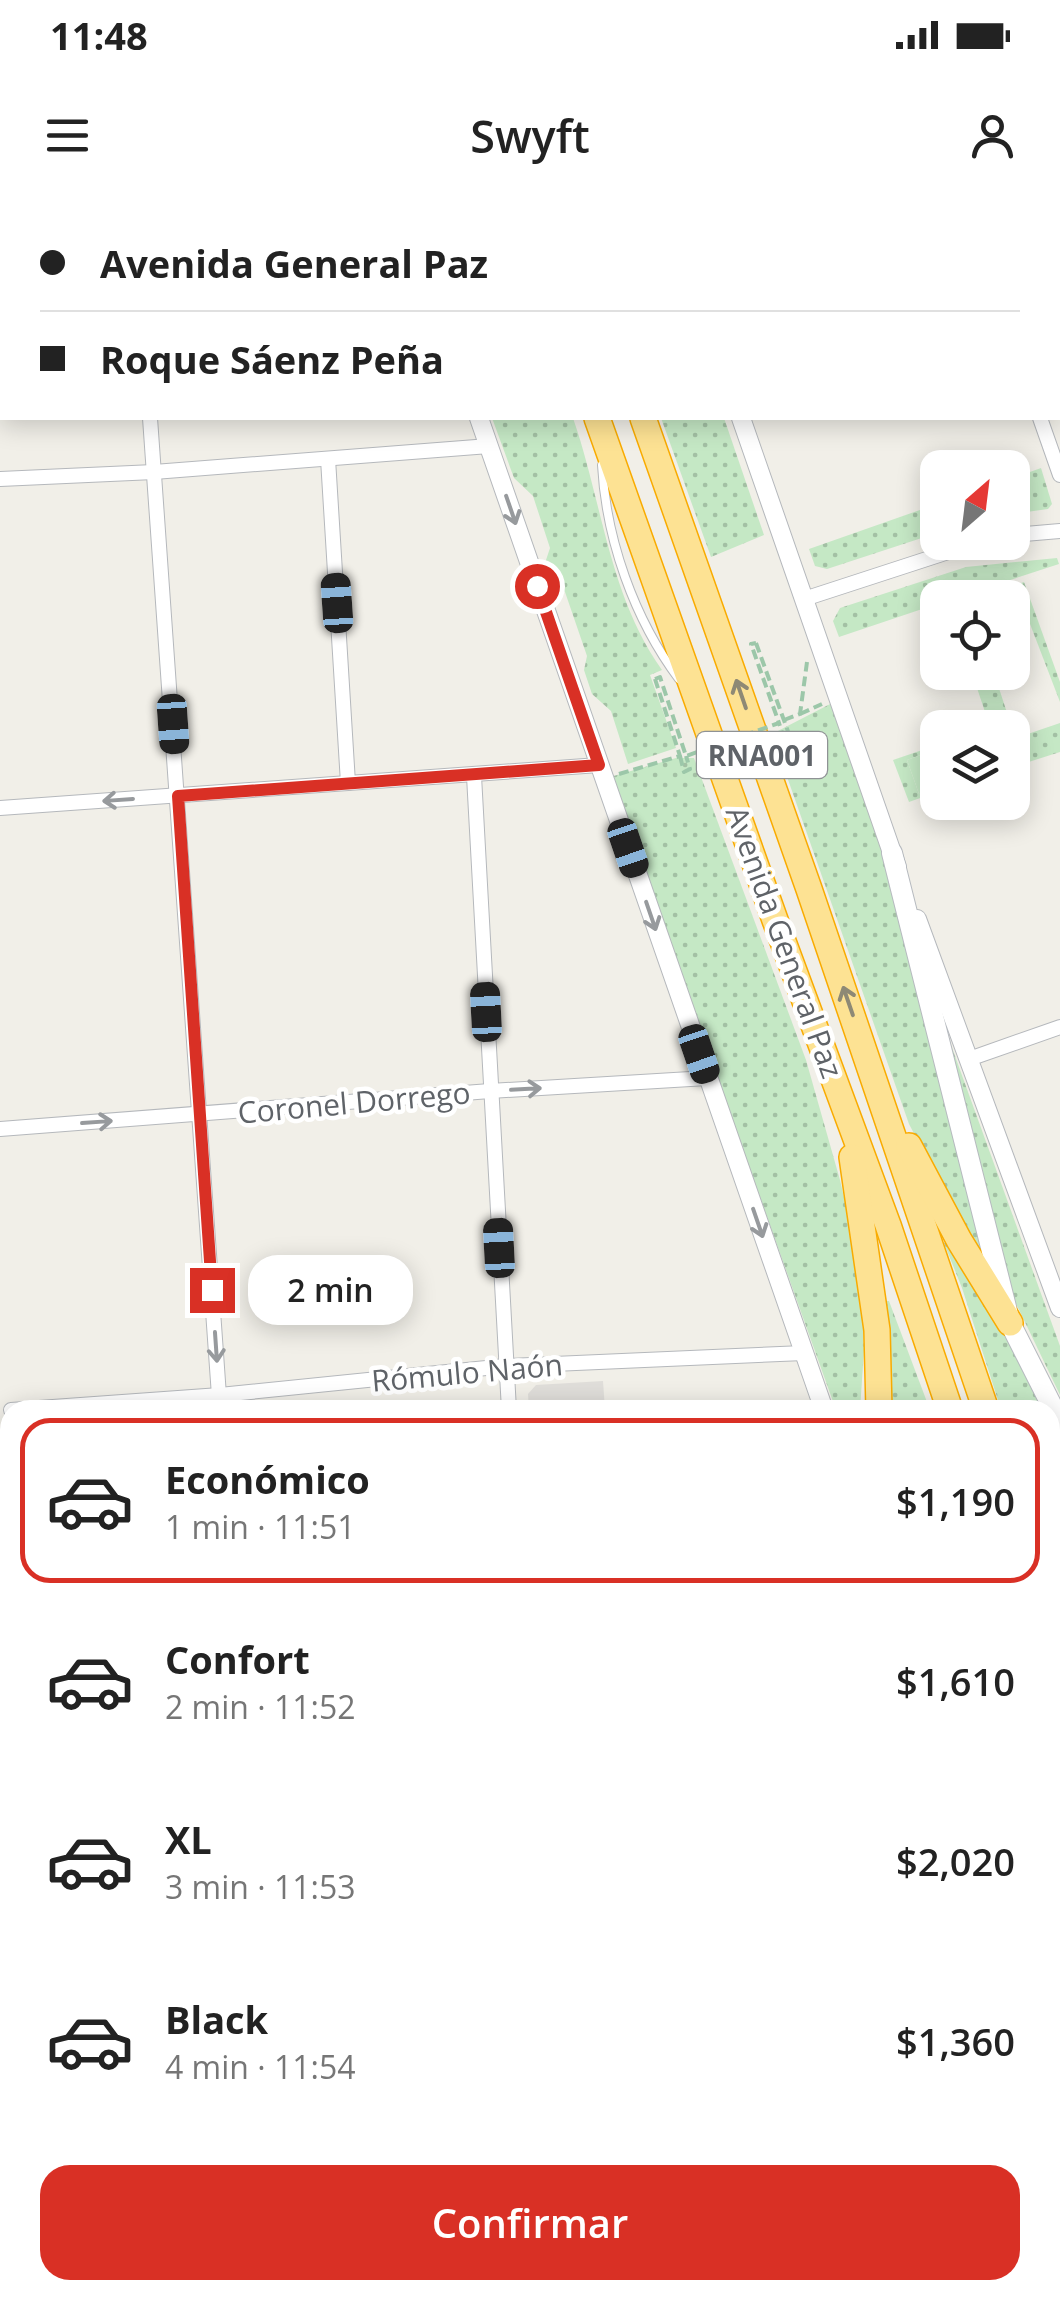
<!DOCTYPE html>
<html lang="es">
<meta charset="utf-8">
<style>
:root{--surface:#fff;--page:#f6f6f6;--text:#222;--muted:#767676;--line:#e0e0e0;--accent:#d93025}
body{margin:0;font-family:"Open Sans",sans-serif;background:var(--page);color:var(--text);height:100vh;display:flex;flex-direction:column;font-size:38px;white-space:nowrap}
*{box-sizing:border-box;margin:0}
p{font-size:32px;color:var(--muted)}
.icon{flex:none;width:55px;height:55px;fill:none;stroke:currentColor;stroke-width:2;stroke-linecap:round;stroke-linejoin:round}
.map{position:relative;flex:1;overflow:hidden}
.drawer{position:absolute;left:0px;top:1200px;width:1060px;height:900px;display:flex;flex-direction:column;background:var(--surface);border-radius:30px 30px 0 0;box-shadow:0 5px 25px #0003}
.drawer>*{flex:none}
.guide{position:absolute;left:0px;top:0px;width:1060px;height:220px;box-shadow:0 5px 25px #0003;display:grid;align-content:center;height:220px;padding:0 40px;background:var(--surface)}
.needle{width:65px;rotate:28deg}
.controls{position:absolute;left:920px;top:250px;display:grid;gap:20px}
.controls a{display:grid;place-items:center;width:110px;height:110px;border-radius:20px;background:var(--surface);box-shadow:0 5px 25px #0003;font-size:50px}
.end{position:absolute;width:45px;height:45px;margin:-22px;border:12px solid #d93025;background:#fff;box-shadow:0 0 0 5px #fff}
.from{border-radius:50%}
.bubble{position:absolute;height:70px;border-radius:30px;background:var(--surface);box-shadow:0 5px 25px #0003;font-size:32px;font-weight:600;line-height:70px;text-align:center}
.car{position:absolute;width:30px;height:60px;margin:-30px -15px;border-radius:12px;box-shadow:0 0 8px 2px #0007;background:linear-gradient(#222 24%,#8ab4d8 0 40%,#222 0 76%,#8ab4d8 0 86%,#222 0)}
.guide b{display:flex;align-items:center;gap:35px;height:95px;font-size:38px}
.guide b+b{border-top:2px solid var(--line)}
.guide i{width:25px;height:25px;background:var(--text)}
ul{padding:18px 0 0;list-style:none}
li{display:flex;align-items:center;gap:30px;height:165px;margin:0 20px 15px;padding:0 20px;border:5px solid transparent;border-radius:30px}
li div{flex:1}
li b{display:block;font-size:38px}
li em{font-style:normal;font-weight:600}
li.current{border-color:var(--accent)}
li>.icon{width:90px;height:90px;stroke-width:1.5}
.primary-button{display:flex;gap:20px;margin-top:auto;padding:20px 40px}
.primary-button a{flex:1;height:115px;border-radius:30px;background:var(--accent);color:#fff;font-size:40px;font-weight:600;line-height:115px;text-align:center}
.status{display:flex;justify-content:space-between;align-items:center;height:70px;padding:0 50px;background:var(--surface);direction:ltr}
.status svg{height:28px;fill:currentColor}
header{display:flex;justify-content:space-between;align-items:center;height:130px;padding:0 40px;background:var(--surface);font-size:45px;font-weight:600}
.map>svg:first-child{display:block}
.commercial{fill:#fef7e0}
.industrial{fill:#e0deda}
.grass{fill:url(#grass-dots)}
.pitch{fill:#c5e8c5}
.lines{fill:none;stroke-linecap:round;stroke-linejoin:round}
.service-casing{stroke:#b5b8bc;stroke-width:10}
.minor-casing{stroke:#b5b8bc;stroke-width:16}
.tertiary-casing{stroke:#b5b8bc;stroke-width:20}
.secondary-casing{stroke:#b6babf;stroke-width:22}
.primary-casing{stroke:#f2c960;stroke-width:25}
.trunk-casing{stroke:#f9ab00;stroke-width:25}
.motorway-casing{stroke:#f9ab00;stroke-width:28}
.path{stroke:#9cc7a9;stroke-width:4;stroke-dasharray:10 5;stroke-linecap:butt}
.service{stroke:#fff;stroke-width:8}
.minor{stroke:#fff;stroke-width:14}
.tertiary{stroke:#fff;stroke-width:18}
.secondary{stroke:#fff;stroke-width:20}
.primary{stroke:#fff2af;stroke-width:22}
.trunk{stroke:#feeaa1;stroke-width:22}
.motorway{stroke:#fde293;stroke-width:25}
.path-bridge{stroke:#9cc7a9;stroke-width:4;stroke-dasharray:10 5;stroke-linecap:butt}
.oneway{stroke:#979a9d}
.oneway2{stroke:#8e8975}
.route{stroke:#d93025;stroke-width:12}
.labels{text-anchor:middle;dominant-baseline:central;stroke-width:9;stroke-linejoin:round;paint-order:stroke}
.shield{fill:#fff;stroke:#8f9295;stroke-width:2.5}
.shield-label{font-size:28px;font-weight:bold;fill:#5f6368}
.street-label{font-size:30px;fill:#5f6368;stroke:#fff}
</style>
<div class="status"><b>11:48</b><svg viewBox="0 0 49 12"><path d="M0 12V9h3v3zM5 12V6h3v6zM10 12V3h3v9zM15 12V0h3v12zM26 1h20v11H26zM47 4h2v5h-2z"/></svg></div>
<header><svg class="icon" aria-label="menu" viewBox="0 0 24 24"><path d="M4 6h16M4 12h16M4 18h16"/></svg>Swyft<svg class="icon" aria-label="person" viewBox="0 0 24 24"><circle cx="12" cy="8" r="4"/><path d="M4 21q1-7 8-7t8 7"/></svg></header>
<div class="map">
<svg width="1060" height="2100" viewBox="0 0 1060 2100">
<defs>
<pattern id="grass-dots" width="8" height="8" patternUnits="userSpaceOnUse" patternTransform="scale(2.5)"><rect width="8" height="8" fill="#c5e8c5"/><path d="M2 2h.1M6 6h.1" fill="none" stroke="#a3c0a4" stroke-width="1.8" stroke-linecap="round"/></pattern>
</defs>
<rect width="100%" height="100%" fill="#f1efe8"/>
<!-- commercial -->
<g class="commercial">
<path d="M 10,1350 L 10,1499 L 0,1498 L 0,1351 Z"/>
<path d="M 0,1549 L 10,1550 L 10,1649 L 0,1651 Z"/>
<path d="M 117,2090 L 199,2090 L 166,2100 L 120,2100 Z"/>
</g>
<!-- industrial -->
<path class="industrial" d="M 603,1181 L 605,1210 L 529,1210 L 528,1194 L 536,1185 Z"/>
<!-- grass -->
<g class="grass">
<path d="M 492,218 L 573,218 C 602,301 609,396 662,470 L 650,475 L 676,548 L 628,564 L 611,511 L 592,494 L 584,470 L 587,456 L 565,392 L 554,384 L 545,363 L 550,348 L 533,296 L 514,278 Z"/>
<path d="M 661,218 L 724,218 L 764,335 L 711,357 Z"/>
<path d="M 1041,268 L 1052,304 L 1048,309 L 1013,314 L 1013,278 Z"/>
<path d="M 937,304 L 937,333 L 827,369 L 815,366 L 809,349 Z"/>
<path d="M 1057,358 L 1059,364 L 958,397 L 938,398 L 937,404 L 839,437 L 833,421 L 840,408 L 966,367 Z"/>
<path d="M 1024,382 L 1060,482 L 1060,502 L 1015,385 Z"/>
<path d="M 972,473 L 994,473 L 1012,528 L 990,527 Z"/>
<path d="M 834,502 L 886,656 L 991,1079 L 909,924 L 772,534 Z"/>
<path d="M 1060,523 L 1060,552 L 1013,567 L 1012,528 L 1016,538 Z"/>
<path d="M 937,545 L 937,549 L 907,560 L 919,594 L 937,588 L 937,592 L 909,602 L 893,560 Z"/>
<path d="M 676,558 L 694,558 L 806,860 L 840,980 L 860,1067 L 864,1150 L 860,1210 L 836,1210 L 610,577 Z"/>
<path d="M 951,845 L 1060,1146 L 1060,1195 L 1009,1089 L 948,847 Z"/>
<path d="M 948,1039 L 997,1120 L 1045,1210 L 1033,1210 L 998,1200 L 962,1088 L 944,1043 Z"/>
<path d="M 883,1101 L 889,1101 L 930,1210 L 889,1210 Z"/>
<path d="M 1050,1248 L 1060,1260 L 1060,1384 L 1050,1360 Z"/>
<path d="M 1050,1753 L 1060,1790 L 1060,1849 L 1050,1821 Z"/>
</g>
<!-- pitch -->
<path class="pitch" d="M 937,549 L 937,588 L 919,594 L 907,560 Z"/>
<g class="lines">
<!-- service casing -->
<g class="service-casing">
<path id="service" d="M 602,265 C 606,339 634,419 679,479"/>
</g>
<!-- minor casing -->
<g class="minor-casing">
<g id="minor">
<path d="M 134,0 L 134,2"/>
<path d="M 964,0 L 965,2"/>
<path d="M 1058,86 L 1060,85"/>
<path d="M 150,218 L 220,1210"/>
<path d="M 1040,218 L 1060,275"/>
<path d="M 328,259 L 348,583"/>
<path d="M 0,279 L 154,272 L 489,246"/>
<path d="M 1012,335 L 1060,331"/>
<path d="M 804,399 L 979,342"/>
<path d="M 474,576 L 509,1210"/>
<path d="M 0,608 L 599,565"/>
<path d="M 969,859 L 1060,827"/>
<path d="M 0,929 L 490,891 L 707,878"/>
<path d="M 11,1210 L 220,1195 L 506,1166 L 804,1153"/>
<path d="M 0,1699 L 10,1737"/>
<path d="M 0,1814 L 10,1808"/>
<path d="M 1050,1996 L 1060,1993"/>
<path d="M 0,2043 L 10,2036"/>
<path d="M 110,2090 L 113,2100"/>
<path d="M 335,2090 L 339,2100"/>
<path d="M 565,2090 L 569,2100"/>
<path d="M 859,2090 L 862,2100"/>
<path d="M 242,2100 L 274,2090"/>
</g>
</g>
<!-- tertiary casing -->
<g class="tertiary-casing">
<g id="tertiary">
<path d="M 401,0 L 402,2"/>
<path d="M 665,0 L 666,2"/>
<path d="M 479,218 L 824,1210"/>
<path d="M 741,218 L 897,667"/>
<path d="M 917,719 L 1060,1108"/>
<path d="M 1050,1851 L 1060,1879"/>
</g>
</g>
<!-- secondary casing -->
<g class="secondary-casing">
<g id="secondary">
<path d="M 892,653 L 1010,1123 L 1060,1222"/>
<path d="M 1050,1233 L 1060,1241"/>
<path d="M 1050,1702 L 1060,1750"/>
</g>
</g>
<!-- primary casing -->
<g class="primary-casing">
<g id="primary">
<path d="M 1050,1574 L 1060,1573"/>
<path d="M 1050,1607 L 1060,1606"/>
</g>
</g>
<!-- trunk casing -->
<g class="trunk-casing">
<g id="trunk">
<path d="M 0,1531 L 10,1532"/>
<path d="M 1050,1656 L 1060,1664"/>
</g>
</g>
<!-- motorway casing -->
<g class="motorway-casing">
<g id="motorway">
<path d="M 506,0 L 507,2"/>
<path d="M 566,0 L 567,2"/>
<path d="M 597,218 L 775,720 L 888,1025 L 950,1210"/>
<path d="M 643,218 L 809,689 L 986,1210"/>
<path d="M 909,946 L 959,1040 L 1010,1123"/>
<path d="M 852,957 L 877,1130 L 879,1210"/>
<path d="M 1050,1400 L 1060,1430"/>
<path d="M 1050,1505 L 1060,1533"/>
</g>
</g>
<!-- path -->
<g class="path">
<path d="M 756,443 L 790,537 L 784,539 L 779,523"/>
<path d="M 800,514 L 822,504"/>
<path d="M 784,520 L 800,514 L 807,462"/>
<path d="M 680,556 L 684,572 L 690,569 L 686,556"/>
<path d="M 619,574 L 680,556 L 655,479"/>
</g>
<!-- service -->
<use href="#service" class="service"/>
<!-- minor -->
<use href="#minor" class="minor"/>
<!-- tertiary -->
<use href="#tertiary" class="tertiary"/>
<!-- secondary -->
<use href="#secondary" class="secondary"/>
<!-- primary -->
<use href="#primary" class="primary"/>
<!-- trunk -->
<use href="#trunk" class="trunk"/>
<!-- motorway -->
<use href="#motorway" class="motorway"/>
<!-- path-bridge -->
<path class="path-bridge" d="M 655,479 L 660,477 L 686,556 L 779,523 L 751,444 L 756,443"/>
</g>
<!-- one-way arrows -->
<defs><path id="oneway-shaft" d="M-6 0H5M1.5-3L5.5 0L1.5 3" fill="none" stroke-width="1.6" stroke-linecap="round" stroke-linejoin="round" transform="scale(2.5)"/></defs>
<g class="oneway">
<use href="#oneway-shaft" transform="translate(511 310) rotate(71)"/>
<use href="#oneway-shaft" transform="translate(118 600) rotate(176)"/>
<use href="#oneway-shaft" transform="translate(651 716) rotate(71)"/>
<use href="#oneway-shaft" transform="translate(526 889) rotate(-3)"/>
<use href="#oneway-shaft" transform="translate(97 922) rotate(-4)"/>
<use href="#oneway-shaft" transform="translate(758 1023) rotate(71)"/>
<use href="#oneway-shaft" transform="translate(216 1147) rotate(86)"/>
</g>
<g class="oneway2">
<use href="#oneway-shaft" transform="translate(741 494) rotate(-109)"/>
<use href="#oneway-shaft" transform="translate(848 801) rotate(-109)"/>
</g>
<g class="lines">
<!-- route -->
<path class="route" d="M 212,1090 L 178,596 L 599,565 L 537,386"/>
</g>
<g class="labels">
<!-- shield labels -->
<rect class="shield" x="697" y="532" width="130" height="46" rx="8"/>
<g class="shield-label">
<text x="762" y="555">RNA001</text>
</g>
<!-- street labels -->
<g class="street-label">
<text transform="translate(785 742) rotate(70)">Avenida General Paz</text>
<text transform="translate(354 902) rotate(-5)">Coronel Dorrego</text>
<text transform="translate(467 1172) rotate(-5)">Rómulo Naón</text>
</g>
</g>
</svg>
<div class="controls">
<a><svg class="needle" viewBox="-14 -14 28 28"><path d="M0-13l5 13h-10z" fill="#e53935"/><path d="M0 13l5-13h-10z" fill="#767676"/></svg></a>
<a><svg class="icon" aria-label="locate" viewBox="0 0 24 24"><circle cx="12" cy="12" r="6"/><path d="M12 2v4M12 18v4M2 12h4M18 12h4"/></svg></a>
<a><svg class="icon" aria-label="layers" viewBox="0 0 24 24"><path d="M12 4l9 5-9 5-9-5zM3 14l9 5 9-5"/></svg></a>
</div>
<i class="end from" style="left:537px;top:386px"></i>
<i class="end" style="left:212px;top:1090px"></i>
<div class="bubble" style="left:248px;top:1055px;width:165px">2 min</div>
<i class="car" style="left:337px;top:403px;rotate:356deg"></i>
<i class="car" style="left:173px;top:524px;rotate:176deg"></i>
<i class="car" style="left:628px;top:648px;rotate:161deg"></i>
<i class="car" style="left:486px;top:812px;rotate:357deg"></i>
<i class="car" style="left:699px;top:854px;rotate:161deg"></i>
<i class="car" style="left:499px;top:1048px;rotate:357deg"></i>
<div class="guide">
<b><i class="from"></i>Avenida General Paz</b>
<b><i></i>Roque Sáenz Peña</b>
</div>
<section class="drawer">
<ul>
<li class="current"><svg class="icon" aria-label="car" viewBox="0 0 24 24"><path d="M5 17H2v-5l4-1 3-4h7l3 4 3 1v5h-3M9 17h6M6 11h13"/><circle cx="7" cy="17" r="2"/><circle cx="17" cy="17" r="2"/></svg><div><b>Económico</b><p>1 min · 11:51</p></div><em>$1,190</em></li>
<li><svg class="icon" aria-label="car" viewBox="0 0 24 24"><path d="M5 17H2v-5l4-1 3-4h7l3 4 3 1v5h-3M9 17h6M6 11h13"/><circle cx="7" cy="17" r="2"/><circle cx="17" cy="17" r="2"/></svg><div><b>Confort</b><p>2 min · 11:52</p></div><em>$1,610</em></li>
<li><svg class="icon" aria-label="car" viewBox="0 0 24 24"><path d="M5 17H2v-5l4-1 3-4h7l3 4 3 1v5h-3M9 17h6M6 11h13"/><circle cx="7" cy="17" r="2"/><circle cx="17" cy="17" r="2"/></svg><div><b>XL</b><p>3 min · 11:53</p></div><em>$2,020</em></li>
<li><svg class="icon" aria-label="car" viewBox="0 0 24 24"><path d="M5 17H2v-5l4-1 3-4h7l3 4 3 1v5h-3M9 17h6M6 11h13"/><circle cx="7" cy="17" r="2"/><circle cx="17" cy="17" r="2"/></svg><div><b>Black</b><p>4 min · 11:54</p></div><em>$1,360</em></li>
</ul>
<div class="primary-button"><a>Confirmar</a></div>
</section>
</div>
